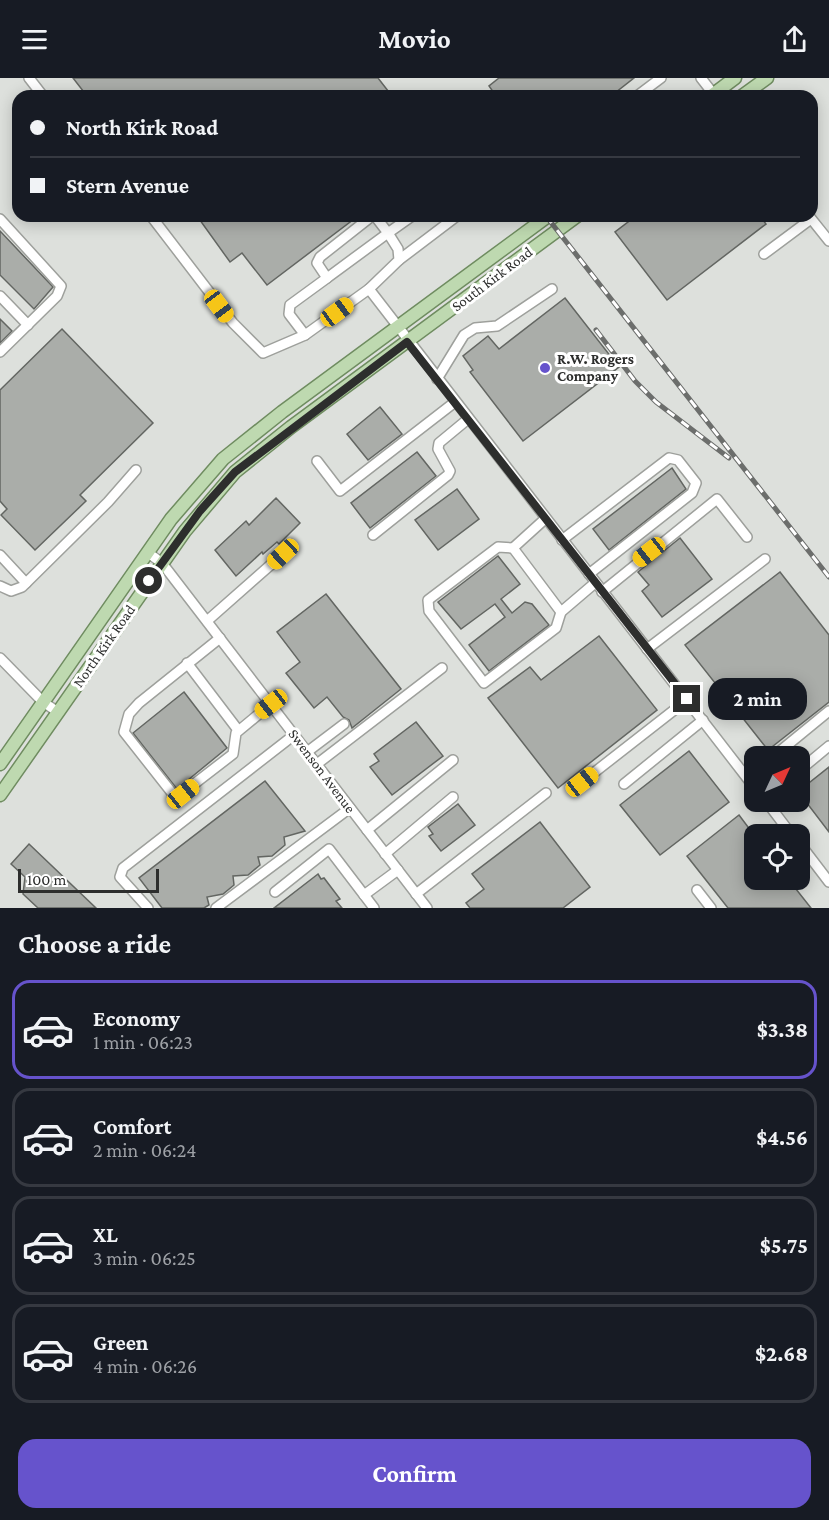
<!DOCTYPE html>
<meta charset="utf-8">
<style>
:root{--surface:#171b24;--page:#242831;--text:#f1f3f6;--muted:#9ea1a6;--line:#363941;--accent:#6653cc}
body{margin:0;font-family:"Crimson Pro",serif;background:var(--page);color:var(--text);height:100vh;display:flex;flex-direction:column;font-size:22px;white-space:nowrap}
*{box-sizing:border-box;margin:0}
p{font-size:20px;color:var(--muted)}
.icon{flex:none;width:33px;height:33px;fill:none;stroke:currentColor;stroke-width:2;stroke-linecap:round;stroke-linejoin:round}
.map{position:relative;height:830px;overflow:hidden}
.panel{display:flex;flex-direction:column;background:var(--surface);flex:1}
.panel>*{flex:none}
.banner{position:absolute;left:12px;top:12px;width:806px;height:132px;border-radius:18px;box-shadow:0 3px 15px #0003;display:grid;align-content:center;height:132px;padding:0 18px;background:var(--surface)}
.needle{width:39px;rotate:46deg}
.fabs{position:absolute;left:744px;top:668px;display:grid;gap:12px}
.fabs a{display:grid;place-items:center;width:66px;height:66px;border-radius:12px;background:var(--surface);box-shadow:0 3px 15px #0003;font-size:30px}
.scale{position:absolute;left:18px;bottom:15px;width:141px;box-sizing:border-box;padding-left:6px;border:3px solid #2d2e2d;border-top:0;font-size:16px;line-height:21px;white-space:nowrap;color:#2d2e2d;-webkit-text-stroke:4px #fff;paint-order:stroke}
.end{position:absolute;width:27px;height:27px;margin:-14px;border:8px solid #2d2e2d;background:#fff;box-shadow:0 0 0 3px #fff}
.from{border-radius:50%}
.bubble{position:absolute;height:42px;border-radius:18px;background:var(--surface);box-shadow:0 3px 15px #0003;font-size:20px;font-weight:700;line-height:42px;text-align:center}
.car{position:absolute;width:18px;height:36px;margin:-18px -9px;border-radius:8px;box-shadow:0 0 4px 2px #0007;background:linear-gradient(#f5c518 24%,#345 0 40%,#f5c518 0 76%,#345 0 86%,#f5c518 0)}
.banner b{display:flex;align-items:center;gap:21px;height:57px;font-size:22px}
.banner b+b{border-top:2px solid var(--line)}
.banner i{width:15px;height:15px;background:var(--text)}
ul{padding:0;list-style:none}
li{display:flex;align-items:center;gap:18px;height:99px;margin:0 12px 9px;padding:0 6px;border:3px solid var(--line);border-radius:18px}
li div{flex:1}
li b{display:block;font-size:22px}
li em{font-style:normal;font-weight:700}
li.selected{border-color:var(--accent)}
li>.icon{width:54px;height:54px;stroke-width:1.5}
h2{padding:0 18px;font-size:27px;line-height:72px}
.primary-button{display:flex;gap:12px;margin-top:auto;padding:12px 18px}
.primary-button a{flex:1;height:69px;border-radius:18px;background:var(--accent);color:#fff;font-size:24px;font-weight:700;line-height:69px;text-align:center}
header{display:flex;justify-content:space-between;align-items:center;height:78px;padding:0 18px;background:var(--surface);font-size:27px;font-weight:700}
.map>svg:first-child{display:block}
.building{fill:#aaada9;stroke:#636662;stroke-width:1.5}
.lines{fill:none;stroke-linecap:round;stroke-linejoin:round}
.minor-casing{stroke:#9ea09c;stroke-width:12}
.major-casing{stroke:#6f8c60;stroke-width:15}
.minor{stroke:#fff;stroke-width:9}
.major{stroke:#bed9b0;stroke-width:12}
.rail-casing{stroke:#6c6e6c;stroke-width:5}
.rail{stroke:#fff;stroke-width:3;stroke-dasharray:9;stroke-linecap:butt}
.route{stroke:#2d2e2d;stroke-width:8}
.poi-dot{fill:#6653cc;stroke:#fff;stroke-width:2}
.labels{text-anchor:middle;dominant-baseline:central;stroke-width:6;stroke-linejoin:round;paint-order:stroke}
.street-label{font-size:15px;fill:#2d2e2d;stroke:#fff}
.poi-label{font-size:15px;font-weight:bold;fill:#2d2e2d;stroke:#fff;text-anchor:start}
</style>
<header><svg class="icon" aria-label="menu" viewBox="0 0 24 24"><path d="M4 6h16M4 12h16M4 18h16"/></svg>Movio<svg class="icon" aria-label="share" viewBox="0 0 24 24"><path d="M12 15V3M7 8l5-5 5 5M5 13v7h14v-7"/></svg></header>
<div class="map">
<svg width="829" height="830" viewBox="0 0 829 830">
<rect width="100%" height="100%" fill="#dde0dc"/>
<!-- building -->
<g class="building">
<path d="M 73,0 L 378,0 L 392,18 L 87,18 Z"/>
<path d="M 499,0 L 634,0 L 611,18 L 496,18 L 489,8 Z"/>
<path d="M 197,138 L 358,138 L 267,207 L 242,175 L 230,184 Z"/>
<path d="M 636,138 L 760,138 L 766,146 L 667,222 L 615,154 Z"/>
<path d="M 0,153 L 53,209 L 34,231 L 0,197 Z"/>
<path d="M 565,220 L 619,289 L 523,363 L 470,294 L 473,292 L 463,278 L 488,258 L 499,271 Z"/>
<path d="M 0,241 L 12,253 L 0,265 Z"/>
<path d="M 62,251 L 153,345 L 80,417 L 86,423 L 35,472 L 1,437 L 7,431 L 0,423 L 0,312 Z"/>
<path d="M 380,329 L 402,356 L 368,382 L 347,356 Z"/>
<path d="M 417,374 L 436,398 L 370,450 L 351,425 Z"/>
<path d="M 672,390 L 686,411 L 609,472 L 593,451 Z"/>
<path d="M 457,411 L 479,441 L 438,472 L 415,442 Z"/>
<path d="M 276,420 L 300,445 L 279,466 L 277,464 L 263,476 L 262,474 L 236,498 L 215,472 L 246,443 L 249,447 Z"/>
<path d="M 680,460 L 712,501 L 662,539 L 642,513 L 649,507 L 638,494 Z"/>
<path d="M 498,478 L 520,506 L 501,521 L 512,535 L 525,524 L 532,526 L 549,547 L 489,593 L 469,567 L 505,539 L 495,526 L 461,551 L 438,524 Z"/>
<path d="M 780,494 L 829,557 L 829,624 L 768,672 L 685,567 Z"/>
<path d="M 326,516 L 401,611 L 352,650 L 349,642 L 343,639 L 327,619 L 314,630 L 286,595 L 300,584 L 277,554 Z"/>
<path d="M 599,558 L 657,632 L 558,710 L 488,620 L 530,589 L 541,602 Z"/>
<path d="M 184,614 L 227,670 L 177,711 L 133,655 Z"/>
<path d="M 416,644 L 443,678 L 392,717 L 370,689 L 379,683 L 374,676 Z"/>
<path d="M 689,673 L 729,724 L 660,777 L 620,727 Z"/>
<path d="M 829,689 L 829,754 L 800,716 L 800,712 Z"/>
<path d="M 265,703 L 305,753 L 284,759 L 285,767 L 272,778 L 258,779 L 260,787 L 248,797 L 233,798 L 234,807 L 223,816 L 207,819 L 209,827 L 204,830 L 162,830 L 139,800 Z"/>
<path d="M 458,726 L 475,747 L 441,773 L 429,758 L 433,756 L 428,749 Z"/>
<path d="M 739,737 L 754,757 L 754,801 L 788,801 L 811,830 L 728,830 L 687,778 Z"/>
<path d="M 540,744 L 590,809 L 563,830 L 470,830 L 466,825 L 484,811 L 472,796 Z"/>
<path d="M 29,766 L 96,830 L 38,830 L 23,816 L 25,799 L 11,786 Z"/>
<path d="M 318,796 L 321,801 L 324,800 L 340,821 L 336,823 L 342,830 L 274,830 Z"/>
</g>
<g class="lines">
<!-- minor casing -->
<g class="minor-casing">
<g id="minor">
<path d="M 29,0 L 43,18"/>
<path d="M 701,0 L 715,18"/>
<path d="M 637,18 L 661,0"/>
<path d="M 151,138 L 233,245 L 263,275 L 305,257 L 369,211 L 754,709"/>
<path d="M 809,138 L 829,163"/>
<path d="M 0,141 L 61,208 L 57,218 L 0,274"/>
<path d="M 764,176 L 811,141"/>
<path d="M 399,182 L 457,138"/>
<path d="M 327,200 L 388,155 L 375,138"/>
<path d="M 369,211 L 399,182 L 398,171 L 388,155 L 412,138"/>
<path d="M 0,218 L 28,247"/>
<path d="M 305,257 L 289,236 L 290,227 L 327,200 L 317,185 L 320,179 L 372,138"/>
<path d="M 437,301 L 464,257 L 475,250 L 497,248 L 552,211"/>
<path d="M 317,383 L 340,413 L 455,324"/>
<path d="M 545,441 L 513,470 L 561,534 L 595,505"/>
<path d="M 373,457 L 448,397 L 450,393 L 438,371 L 439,365 L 468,341"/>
<path d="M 562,462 L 669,380 L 678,382 L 696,405 L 692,415 L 589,496"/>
<path d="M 513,470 L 498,469 L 428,522 L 429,533 L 484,605 L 556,550 L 561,534"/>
<path d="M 147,474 L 162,485 L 427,830"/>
<path d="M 0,477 L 26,505"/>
<path d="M 0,508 L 11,513 L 22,509 L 108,424 L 136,392"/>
<path d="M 602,514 L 717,421 L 747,459"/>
<path d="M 207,543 L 283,476"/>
<path d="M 220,560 L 139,625 L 129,636 L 124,654 L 176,720 L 233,676 L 236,655 L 271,626"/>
<path d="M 647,571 L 765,481"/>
<path d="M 0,580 L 43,624 L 58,634"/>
<path d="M 187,585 L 238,652"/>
<path d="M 307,674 L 344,646"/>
<path d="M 774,678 L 829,633"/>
<path d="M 317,686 L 442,590"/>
<path d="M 800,692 L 829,668"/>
<path d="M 582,704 L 687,622"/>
<path d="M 624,706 L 703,642"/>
<path d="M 766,723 L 791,756"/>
<path d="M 367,752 L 453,682"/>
<path d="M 800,766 L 829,804"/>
<path d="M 385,776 L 453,719"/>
<path d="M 697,812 L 711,830"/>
<path d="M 275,814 L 329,771 L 374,830"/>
<path d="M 416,816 L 546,715"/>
<path d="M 364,817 L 398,792"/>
<path d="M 148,830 L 120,799 L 123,790 L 294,657"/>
<path d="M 216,830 L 350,730"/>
</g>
</g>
<!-- major casing -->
<g class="major-casing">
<g id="major">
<path d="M 711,18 L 735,0"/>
<path d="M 742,18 L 767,0"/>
<path d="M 0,686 L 171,441 L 223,381 L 282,334 L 548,138"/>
<path d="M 0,717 L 185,453 L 235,394 L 291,349 L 577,138"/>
</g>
</g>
<!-- minor -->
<use href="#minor" class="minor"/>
<!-- major -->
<use href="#major" class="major"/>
<!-- rail casing -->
<g class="rail-casing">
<g id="rail">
<path d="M 546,138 L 829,499"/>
<path d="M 596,252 L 635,303 L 656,324 L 729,380"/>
</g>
</g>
<!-- rail -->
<use href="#rail" class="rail"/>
</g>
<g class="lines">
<!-- route -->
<path class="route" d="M 149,503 L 200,433 L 235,394 L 407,264 L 687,621"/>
</g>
<!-- markers -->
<circle class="poi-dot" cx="545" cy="290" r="6"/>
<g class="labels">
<!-- street labels -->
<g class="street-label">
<text transform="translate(492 201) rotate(-37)">South Kirk Road</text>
<text transform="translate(104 568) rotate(-55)">North Kirk Road</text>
<text transform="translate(322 693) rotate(53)">Swenson Avenue</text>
</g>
<!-- poi labels -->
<g class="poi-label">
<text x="557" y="281">R.W. Rogers<tspan x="557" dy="17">Company</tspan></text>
</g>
</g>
</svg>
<div class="fabs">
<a><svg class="needle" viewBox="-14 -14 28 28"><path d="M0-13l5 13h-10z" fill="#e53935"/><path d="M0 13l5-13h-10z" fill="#9ea1a6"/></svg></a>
<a><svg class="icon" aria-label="locate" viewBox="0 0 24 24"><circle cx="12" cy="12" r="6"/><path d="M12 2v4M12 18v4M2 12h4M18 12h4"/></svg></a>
</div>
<div class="scale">100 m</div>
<i class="end from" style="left:149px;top:503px"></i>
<i class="end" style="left:687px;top:621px"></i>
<div class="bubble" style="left:708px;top:600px;width:99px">2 min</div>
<i class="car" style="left:219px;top:228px;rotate:143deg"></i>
<i class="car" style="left:337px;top:234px;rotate:54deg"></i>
<i class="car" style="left:649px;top:474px;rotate:232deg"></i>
<i class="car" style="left:283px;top:476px;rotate:227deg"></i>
<i class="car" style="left:271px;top:626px;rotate:232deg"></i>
<i class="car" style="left:582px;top:704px;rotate:52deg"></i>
<i class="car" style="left:183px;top:716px;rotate:51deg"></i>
<div class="banner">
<b><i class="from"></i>North Kirk Road</b>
<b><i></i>Stern Avenue</b>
</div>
</div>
<section class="panel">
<h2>Choose a ride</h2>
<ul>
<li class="selected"><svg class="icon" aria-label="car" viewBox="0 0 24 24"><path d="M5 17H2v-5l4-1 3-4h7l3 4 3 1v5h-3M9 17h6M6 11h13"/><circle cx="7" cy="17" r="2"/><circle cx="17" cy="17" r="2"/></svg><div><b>Economy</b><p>1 min · 06:23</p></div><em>$3.38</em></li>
<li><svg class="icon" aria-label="car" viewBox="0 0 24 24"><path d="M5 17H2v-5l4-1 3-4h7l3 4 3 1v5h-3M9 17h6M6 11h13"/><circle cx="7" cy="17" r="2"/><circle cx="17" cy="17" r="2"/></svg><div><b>Comfort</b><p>2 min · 06:24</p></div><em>$4.56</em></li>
<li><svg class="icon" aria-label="car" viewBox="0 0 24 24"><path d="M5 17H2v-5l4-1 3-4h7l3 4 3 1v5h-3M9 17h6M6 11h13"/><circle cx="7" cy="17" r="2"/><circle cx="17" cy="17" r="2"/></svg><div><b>XL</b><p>3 min · 06:25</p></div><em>$5.75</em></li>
<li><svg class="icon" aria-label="car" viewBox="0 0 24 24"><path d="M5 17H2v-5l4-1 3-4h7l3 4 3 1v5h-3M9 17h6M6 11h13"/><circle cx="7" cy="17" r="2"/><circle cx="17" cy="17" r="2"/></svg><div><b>Green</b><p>4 min · 06:26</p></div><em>$2.68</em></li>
</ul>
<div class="primary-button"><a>Confirm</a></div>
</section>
